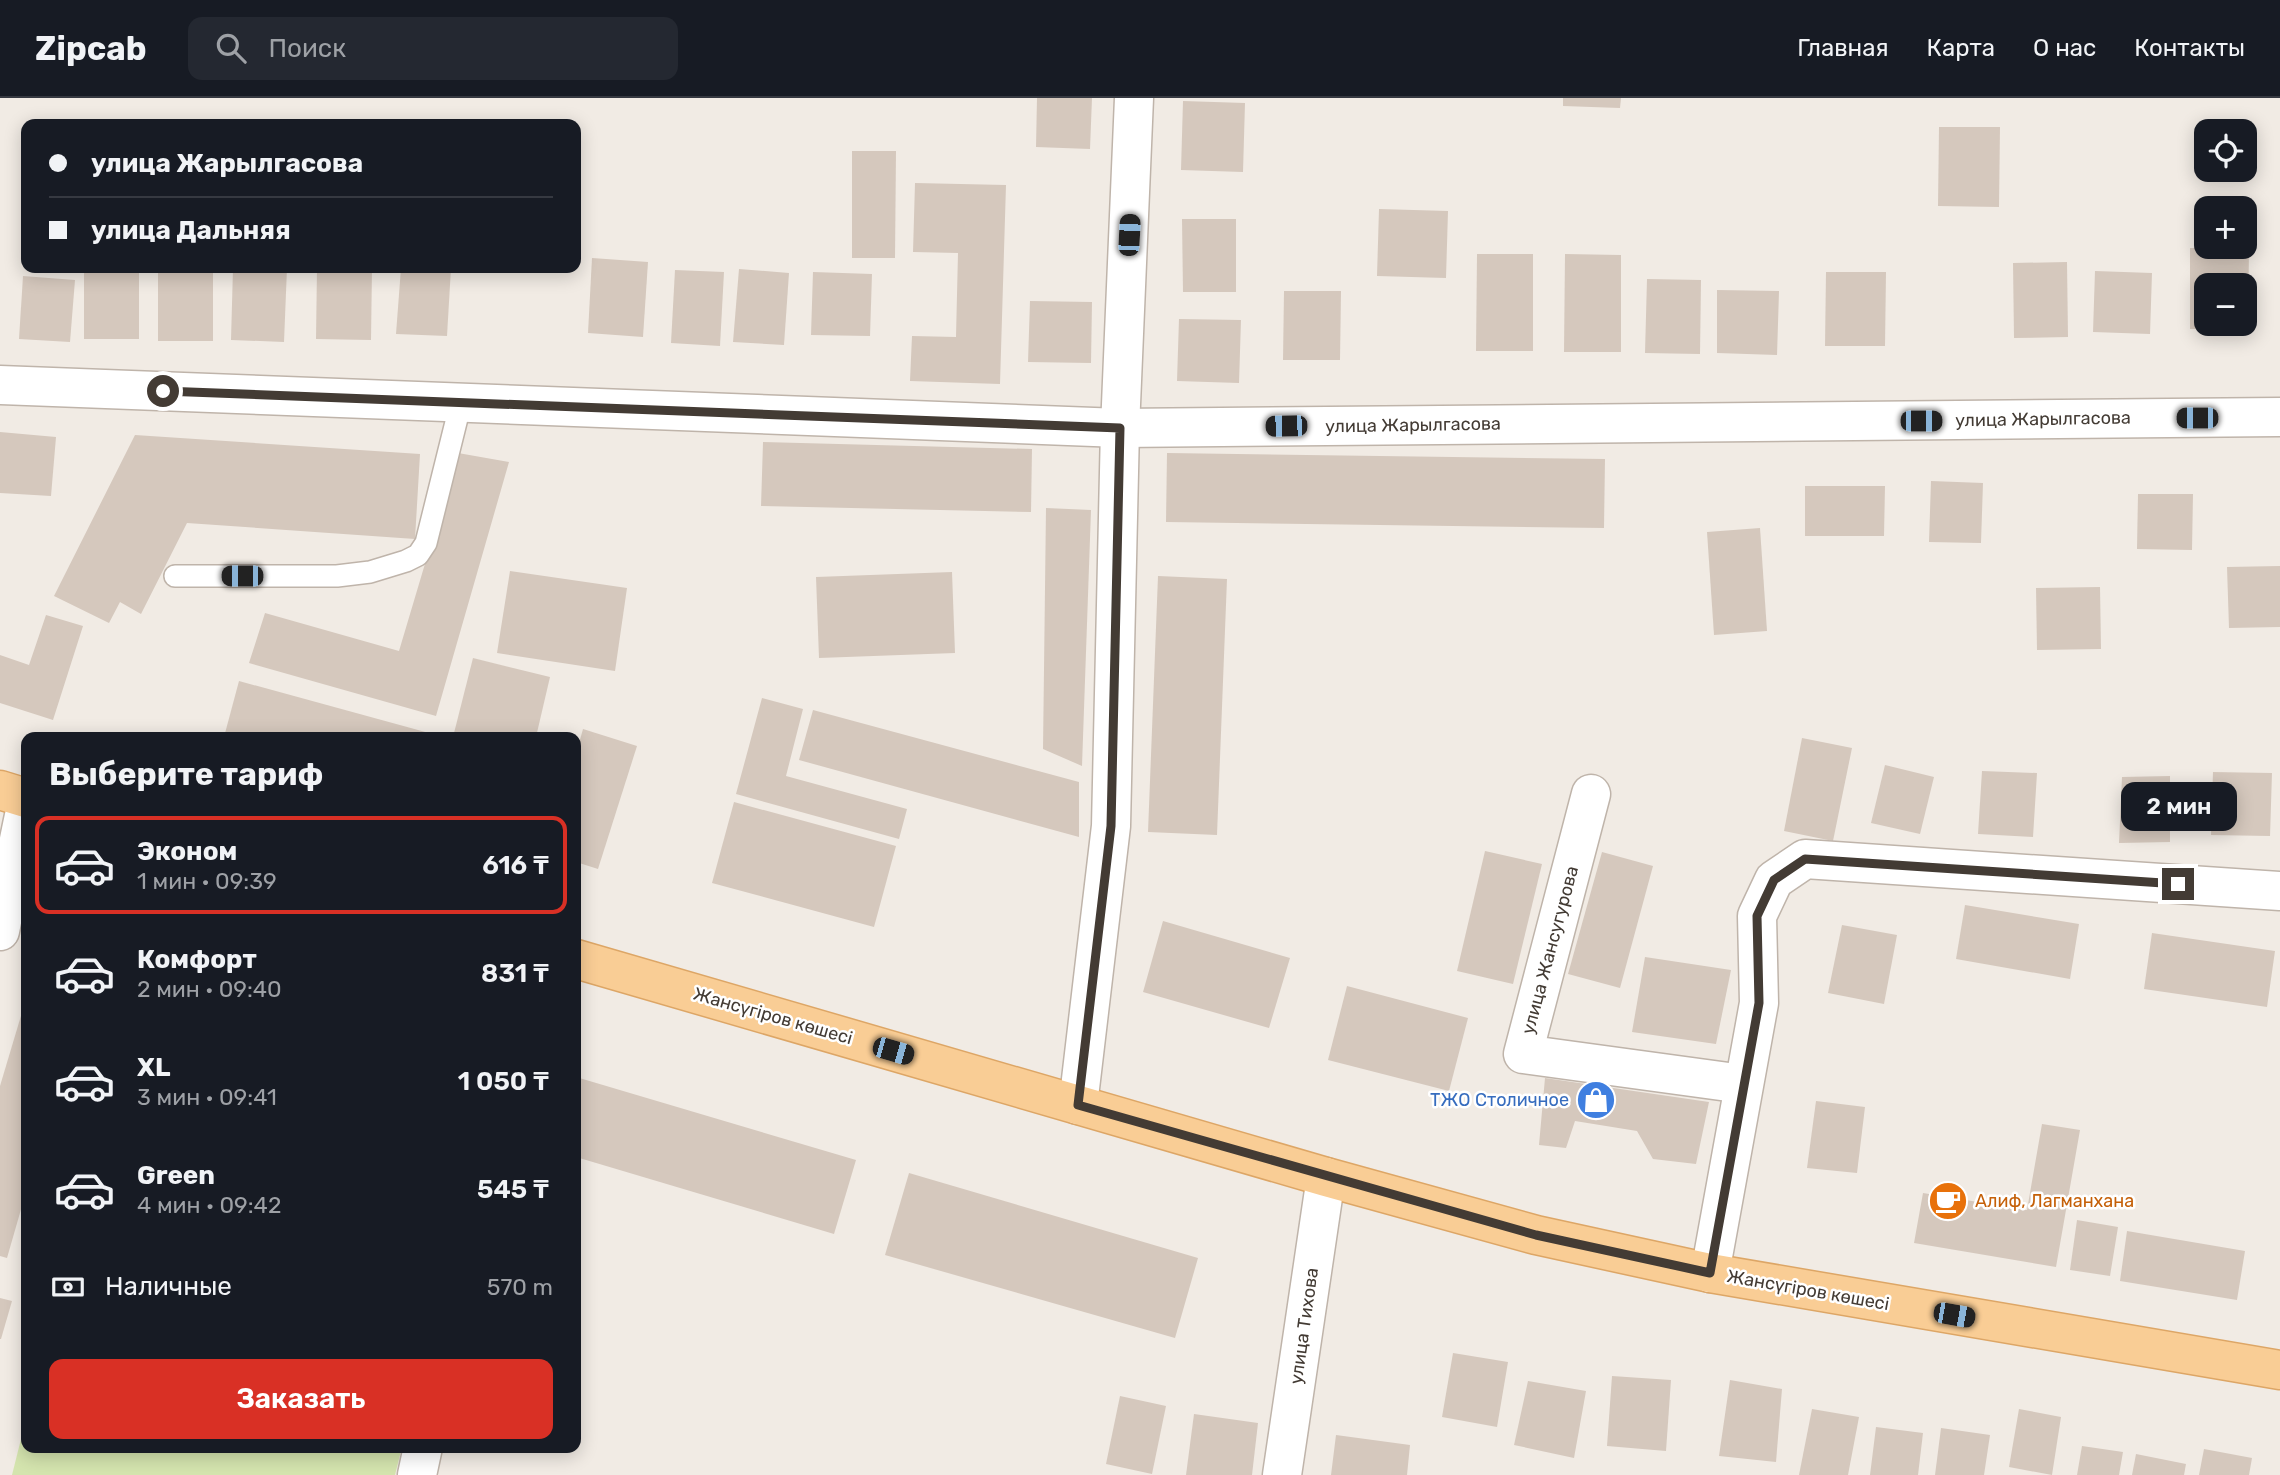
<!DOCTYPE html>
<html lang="ru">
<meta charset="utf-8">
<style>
:root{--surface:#171b24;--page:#242831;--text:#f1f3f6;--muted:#9ea1a6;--line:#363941;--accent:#d93025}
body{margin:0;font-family:Rubik,sans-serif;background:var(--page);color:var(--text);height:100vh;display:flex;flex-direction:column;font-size:26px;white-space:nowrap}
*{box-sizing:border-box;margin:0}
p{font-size:23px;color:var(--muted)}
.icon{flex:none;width:38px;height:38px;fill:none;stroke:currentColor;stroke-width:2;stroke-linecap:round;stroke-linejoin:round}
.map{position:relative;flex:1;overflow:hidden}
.panel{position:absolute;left:21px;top:634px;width:560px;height:721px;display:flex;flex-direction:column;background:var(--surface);border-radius:14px;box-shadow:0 4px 18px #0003}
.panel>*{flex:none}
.banner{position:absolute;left:21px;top:21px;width:560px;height:154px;border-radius:14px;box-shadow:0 4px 18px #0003;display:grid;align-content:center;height:154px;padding:0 28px;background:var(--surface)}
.controls{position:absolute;left:2194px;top:21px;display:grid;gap:14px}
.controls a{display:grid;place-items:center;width:63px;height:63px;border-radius:14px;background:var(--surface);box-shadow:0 4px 18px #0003;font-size:35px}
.end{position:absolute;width:32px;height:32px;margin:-16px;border:9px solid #433b34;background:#fff;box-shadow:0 0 0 4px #fff}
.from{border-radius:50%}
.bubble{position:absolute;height:49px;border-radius:14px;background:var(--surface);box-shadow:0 4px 18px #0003;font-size:23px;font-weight:600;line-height:49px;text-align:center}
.car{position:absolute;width:21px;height:42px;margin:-21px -10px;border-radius:9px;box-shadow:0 0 5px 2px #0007;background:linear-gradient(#222 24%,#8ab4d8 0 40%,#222 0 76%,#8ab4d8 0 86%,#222 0)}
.banner b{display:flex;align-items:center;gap:24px;height:66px;font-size:26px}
.banner b+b{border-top:2px solid var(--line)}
.banner i{width:18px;height:18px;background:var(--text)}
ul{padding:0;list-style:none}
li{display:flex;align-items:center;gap:21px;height:98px;margin:0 14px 10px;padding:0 14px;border:4px solid transparent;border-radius:14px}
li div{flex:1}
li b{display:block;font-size:26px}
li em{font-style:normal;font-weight:600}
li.selected{border-color:var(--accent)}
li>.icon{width:63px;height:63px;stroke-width:1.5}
h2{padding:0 28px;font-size:32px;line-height:84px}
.pay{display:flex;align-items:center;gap:18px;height:77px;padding:0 28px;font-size:26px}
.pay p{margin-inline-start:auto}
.primary-button{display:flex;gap:14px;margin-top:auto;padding:14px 28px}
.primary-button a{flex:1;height:80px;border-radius:14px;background:var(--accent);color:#fff;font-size:28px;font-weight:600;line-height:80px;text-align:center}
header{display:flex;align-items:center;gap:42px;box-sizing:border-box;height:98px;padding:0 35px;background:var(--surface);border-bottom:2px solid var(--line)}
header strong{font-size:33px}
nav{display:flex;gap:38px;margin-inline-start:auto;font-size:24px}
.search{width:490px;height:63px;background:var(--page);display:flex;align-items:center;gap:18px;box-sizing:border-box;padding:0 24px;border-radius:14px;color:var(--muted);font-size:26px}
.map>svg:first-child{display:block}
.green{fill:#d4e4ae}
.building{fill:#d5c8bd;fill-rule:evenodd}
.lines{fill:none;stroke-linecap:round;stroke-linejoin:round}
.lane-casing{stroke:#bfb4aa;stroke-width:24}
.street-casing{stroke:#bfb4aa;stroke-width:41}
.primary-casing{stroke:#dda666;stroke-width:41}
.lane{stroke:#fff;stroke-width:21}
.street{stroke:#fff;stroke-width:38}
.primary{stroke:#f9cd95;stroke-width:38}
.route{stroke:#433b34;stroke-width:9}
.labels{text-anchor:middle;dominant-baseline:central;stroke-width:5;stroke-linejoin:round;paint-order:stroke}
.street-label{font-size:18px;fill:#433b34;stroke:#fff}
.shop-label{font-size:18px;fill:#366cbe;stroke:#fff;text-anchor:end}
.food-label{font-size:18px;fill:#c56008;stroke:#fff;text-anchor:start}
</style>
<header>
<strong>Zipcab</strong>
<div class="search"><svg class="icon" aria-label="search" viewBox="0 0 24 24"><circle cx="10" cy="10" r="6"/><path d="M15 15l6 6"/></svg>Поиск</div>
<nav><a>Главная</a><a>Карта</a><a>О нас</a><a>Контакты</a></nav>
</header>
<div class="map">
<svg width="2280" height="1377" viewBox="0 0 2280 1377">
<rect width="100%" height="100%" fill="#f1ebe4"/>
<!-- green -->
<path class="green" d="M 26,1321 L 26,1349 L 402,1349 L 395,1377 L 12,1377 Z"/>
<!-- building -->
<g class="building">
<path d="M 1037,0 L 1092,0 L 1090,51 L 1036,49 Z"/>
<path d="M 1563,0 L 1621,0 L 1620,10 L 1563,8 Z"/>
<path d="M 1183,3 L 1245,5 L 1243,74 L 1181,72 Z"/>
<path d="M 1939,29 L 2000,29 L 1999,109 L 1938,108 Z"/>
<path d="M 852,53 L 896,53 L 895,160 L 852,160 Z"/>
<path d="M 915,85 L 1006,87 L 1000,286 L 910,283 L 912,238 L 956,239 L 958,155 L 913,154 Z"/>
<path d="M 1379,111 L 1448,113 L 1446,180 L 1377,178 Z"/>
<path d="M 1182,121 L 1236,121 L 1236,194 L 1183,194 Z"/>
<path d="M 2190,150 L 2249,150 L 2248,231 L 2190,231 ZM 2207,187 L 2245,187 L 2245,226 L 2207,226 Z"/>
<path d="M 1477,156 L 1533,156 L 1533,253 L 1476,253 Z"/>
<path d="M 1565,156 L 1621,157 L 1621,254 L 1564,254 Z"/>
<path d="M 592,160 L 648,164 L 643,239 L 588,235 Z"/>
<path d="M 2067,164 L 2068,239 L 2014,240 L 2013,165 Z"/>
<rect x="158" y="170" width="55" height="73"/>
<path d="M 233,170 L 287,170 L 284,244 L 231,242 Z"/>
<path d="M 317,170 L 372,170 L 371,242 L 316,241 Z"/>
<path d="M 401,170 L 451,170 L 447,238 L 396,236 Z"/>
<path d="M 739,171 L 789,175 L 784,247 L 733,244 Z"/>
<path d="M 675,172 L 724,174 L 720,248 L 671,245 Z"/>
<path d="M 2095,173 L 2152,175 L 2150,236 L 2093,234 Z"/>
<path d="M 813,174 L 872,176 L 870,238 L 811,237 Z"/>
<path d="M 1826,174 L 1886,174 L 1885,248 L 1825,248 Z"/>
<rect x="84" y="175" width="55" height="66"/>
<path d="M 23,178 L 75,182 L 70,244 L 19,241 Z"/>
<path d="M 1647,181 L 1701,182 L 1700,256 L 1645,255 Z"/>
<path d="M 1717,192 L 1779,193 L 1777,257 L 1717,255 Z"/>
<path d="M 1284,193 L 1341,193 L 1340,262 L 1283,262 Z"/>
<path d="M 1030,203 L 1092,204 L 1091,265 L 1028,264 Z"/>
<path d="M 1179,221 L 1241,222 L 1239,285 L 1177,283 Z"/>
<path d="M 0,334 L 56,339 L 51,398 L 0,395 Z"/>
<path d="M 135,337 L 420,356 L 415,441 L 187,425 L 141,516 L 120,504 L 109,525 L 54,498 Z"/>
<path d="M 763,344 L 1032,351 L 1031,414 L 761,408 Z"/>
<path d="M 458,355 L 509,364 L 436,618 L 249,565 L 265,515 L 399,553 Z"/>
<path d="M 1167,355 L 1605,361 L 1604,430 L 1166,424 Z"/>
<path d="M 1931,383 L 1983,385 L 1981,445 L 1929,444 Z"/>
<path d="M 1805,388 L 1885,388 L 1884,438 L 1805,438 Z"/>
<path d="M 2138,396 L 2193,396 L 2192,452 L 2137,451 Z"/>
<path d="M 1046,410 L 1091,412 L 1082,668 L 1043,651 Z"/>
<path d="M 1760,430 L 1767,533 L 1714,537 L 1707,434 Z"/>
<path d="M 2280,468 L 2280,529 L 2229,530 L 2227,469 Z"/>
<path d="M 510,473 L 627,490 L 615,573 L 497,555 Z"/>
<path d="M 952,474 L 955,555 L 819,560 L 816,479 Z"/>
<path d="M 1158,478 L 1227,481 L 1217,737 L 1148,734 Z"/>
<path d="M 2100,489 L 2101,551 L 2037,552 L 2036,490 Z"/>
<path d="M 46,517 L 83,528 L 53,622 L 0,605 L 0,557 L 29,567 Z"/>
<path d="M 473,560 L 550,579 L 536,639 L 453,639 Z"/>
<path d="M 239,583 L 429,635 L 428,639 L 224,639 Z"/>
<path d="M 762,600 L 803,611 L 786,678 L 907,711 L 899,741 L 736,696 Z"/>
<path d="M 813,612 L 1079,684 L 1079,739 L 799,662 Z"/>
<path d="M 583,631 L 637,648 L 598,771 L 576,764 L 576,656 Z"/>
<path d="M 1802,640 L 1852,650 L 1833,743 L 1784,733 Z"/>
<path d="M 1885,667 L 1934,679 L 1920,736 L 1871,725 Z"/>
<path d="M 1982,673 L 2037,675 L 2033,739 L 1978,736 Z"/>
<path d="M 2213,674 L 2272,675 L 2270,738 L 2211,737 Z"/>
<path d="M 2170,678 L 2170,744 L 2119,745 L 2122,679 Z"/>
<path d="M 734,704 L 896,748 L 874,829 L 712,785 Z"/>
<path d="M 1485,753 L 1542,766 L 1513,886 L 1457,873 Z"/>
<path d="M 1602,754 L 1653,768 L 1620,890 L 1568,876 Z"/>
<path d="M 1965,807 L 2079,826 L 2070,881 L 1956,861 Z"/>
<path d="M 1163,823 L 1290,860 L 1269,930 L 1143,894 Z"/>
<path d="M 1842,827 L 1897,837 L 1884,906 L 1828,895 Z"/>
<path d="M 2152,835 L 2275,853 L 2267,909 L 2144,891 Z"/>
<path d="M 1645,859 L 1731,872 L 1716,946 L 1632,934 Z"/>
<path d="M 1347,888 L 1468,920 L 1449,993 L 1328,962 Z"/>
<path d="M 26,901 L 26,1094 L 7,1160 L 0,1158 L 0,988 Z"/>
<path d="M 576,979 L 856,1062 L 834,1136 L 576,1059 Z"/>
<path d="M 1545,980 L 1709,1004 L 1696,1066 L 1653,1061 L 1637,1033 L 1575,1023 L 1566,1050 L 1539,1047 Z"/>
<path d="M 1816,1003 L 1865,1009 L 1857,1075 L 1807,1070 Z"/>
<path d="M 2042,1026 L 2080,1032 L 2056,1169 L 1914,1145 L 1923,1095 L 2027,1112 Z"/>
<path d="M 909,1075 L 1198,1160 L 1175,1240 L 885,1157 Z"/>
<path d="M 2077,1122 L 2118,1129 L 2110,1178 L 2070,1172 Z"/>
<path d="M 2127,1133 L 2245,1153 L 2237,1202 L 2120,1183 Z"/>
<path d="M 0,1200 L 12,1203 L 1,1241 L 0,1241 Z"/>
<path d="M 1453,1255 L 1508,1264 L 1497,1329 L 1442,1319 Z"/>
<path d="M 1612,1278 L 1671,1282 L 1666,1353 L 1607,1348 Z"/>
<path d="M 1730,1282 L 1782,1291 L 1776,1364 L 1719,1358 Z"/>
<path d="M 1528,1283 L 1586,1293 L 1574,1360 L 1514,1347 Z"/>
<path d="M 1120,1298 L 1166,1308 L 1152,1376 L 1106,1366 Z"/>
<path d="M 1812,1311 L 1859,1319 L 1848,1377 L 1799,1377 Z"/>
<path d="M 2019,1311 L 2061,1319 L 2052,1377 L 2009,1369 Z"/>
<path d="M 1194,1316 L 1258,1325 L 1252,1377 L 1186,1377 Z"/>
<path d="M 1876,1329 L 1923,1335 L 1918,1377 L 1870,1377 Z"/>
<path d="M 1941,1330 L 1990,1337 L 1984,1377 L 1935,1377 Z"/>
<path d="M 1336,1337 L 1410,1347 L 1407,1377 L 1331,1377 Z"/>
<path d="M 2082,1348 L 2123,1354 L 2119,1377 L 2077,1377 Z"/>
<path d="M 2204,1351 L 2252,1360 L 2249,1377 L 2199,1377 Z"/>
<path d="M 2136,1356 L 2186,1366 L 2184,1377 L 2132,1377 Z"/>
</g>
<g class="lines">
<!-- lane casing -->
<g class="lane-casing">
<path id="lane" d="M 175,478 L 337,478 L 370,474 L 406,463 L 418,457 L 426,445 L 461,304"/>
</g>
<!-- street casing -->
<g class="street-casing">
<g id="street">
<path d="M 0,287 L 1120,330 L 2280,319"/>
<path d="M 1591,696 L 1523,956 L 1743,986"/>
<path d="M 0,833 L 26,708"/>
<path d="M 1078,1007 L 1111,728 L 1120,330 L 1134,0"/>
<path d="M 1710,1175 L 1759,905 L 1757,818 L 1774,782 L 1805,761 L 2280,793"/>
<path d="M 417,1377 L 423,1349"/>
<path d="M 1282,1377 L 1326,1079"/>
</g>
</g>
<!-- primary casing -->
<g class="primary-casing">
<g id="primary">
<path d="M 0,692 L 26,700"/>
<path d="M 576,861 L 1326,1079 L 1536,1137 L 1710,1175 L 2280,1272"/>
</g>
</g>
<!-- lane -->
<use href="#lane" class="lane"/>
<!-- street -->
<use href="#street" class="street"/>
<!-- primary -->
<use href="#primary" class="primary"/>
</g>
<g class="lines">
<!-- route -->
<path class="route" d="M 163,293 L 1120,330 L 1111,728 L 1078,1007 L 1536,1137 L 1710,1175 L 1759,905 L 1757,818 L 1774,782 L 1805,761 L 2178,786"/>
</g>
<!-- icons -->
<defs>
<g id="shop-disc" transform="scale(2.0125)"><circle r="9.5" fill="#3f7fe0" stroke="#fff"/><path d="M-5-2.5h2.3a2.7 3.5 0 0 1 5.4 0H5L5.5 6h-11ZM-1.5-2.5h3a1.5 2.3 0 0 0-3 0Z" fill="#fff"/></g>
<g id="cafe-disc" transform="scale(2.0125)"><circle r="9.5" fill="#e8710a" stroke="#fff"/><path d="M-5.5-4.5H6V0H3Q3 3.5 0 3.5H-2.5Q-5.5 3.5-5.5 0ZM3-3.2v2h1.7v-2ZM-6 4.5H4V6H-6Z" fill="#fff"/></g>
</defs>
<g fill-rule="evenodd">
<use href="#shop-disc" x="1596" y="1002"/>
<use href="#cafe-disc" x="1948" y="1103"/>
</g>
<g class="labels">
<!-- street labels -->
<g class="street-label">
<text transform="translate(2043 321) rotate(-1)">улица Жарылгасова</text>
<text transform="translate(1413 327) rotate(-1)">улица Жарылгасова</text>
<text transform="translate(1550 852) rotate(-75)">улица Жансугурова</text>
<text transform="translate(773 918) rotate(16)">Жансүгіров көшесі</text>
<text transform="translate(1808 1192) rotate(10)">Жансүгіров көшесі</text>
<text transform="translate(1304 1228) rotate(-82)">улица Тихова</text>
</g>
<!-- shop labels -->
<g class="shop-label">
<text x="1569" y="1002">ТЖО Столичное</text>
</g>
<!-- food labels -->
<g class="food-label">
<text x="1975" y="1103">Алиф, Лагманхана</text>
</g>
</g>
</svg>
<div class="controls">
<a><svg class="icon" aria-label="locate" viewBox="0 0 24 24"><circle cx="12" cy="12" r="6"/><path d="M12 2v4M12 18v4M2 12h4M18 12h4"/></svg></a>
<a>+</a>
<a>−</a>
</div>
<i class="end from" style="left:163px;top:293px"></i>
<i class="end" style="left:2178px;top:786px"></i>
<div class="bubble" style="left:2121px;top:684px;width:116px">2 мин</div>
<i class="car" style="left:1129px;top:137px;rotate:3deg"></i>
<i class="car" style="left:2197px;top:320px;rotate:270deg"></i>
<i class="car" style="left:1921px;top:323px;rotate:90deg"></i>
<i class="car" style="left:1286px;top:328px;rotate:269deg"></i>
<i class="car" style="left:242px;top:478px;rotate:270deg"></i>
<i class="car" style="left:893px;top:953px;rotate:106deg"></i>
<i class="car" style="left:1954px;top:1217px;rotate:100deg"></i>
<div class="banner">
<b><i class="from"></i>улица Жарылгасова</b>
<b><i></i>улица Дальняя</b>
</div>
<section class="panel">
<h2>Выберите тариф</h2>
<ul>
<li class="selected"><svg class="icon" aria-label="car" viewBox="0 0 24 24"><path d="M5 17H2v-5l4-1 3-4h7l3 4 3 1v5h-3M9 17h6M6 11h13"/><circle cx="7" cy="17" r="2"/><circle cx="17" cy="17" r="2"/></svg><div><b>Эконом</b><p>1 мин · 09:39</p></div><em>616 ₸</em></li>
<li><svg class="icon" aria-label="car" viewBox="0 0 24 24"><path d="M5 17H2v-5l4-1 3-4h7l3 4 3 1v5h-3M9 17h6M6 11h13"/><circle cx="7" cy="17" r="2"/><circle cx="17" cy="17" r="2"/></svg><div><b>Комфорт</b><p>2 мин · 09:40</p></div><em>831 ₸</em></li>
<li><svg class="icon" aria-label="car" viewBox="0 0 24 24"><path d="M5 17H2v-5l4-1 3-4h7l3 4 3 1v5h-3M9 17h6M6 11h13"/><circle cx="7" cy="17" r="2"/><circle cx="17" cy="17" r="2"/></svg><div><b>XL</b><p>3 мин · 09:41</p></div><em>1 050 ₸</em></li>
<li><svg class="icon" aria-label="car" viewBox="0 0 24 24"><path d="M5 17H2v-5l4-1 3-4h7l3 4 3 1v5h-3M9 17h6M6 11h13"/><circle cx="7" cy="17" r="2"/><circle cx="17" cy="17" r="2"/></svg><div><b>Green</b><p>4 мин · 09:42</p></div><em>545 ₸</em></li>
</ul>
<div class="pay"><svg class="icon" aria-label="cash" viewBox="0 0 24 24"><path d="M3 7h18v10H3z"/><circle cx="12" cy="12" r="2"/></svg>Наличные<p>570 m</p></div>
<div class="primary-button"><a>Заказать</a></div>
</section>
</div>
